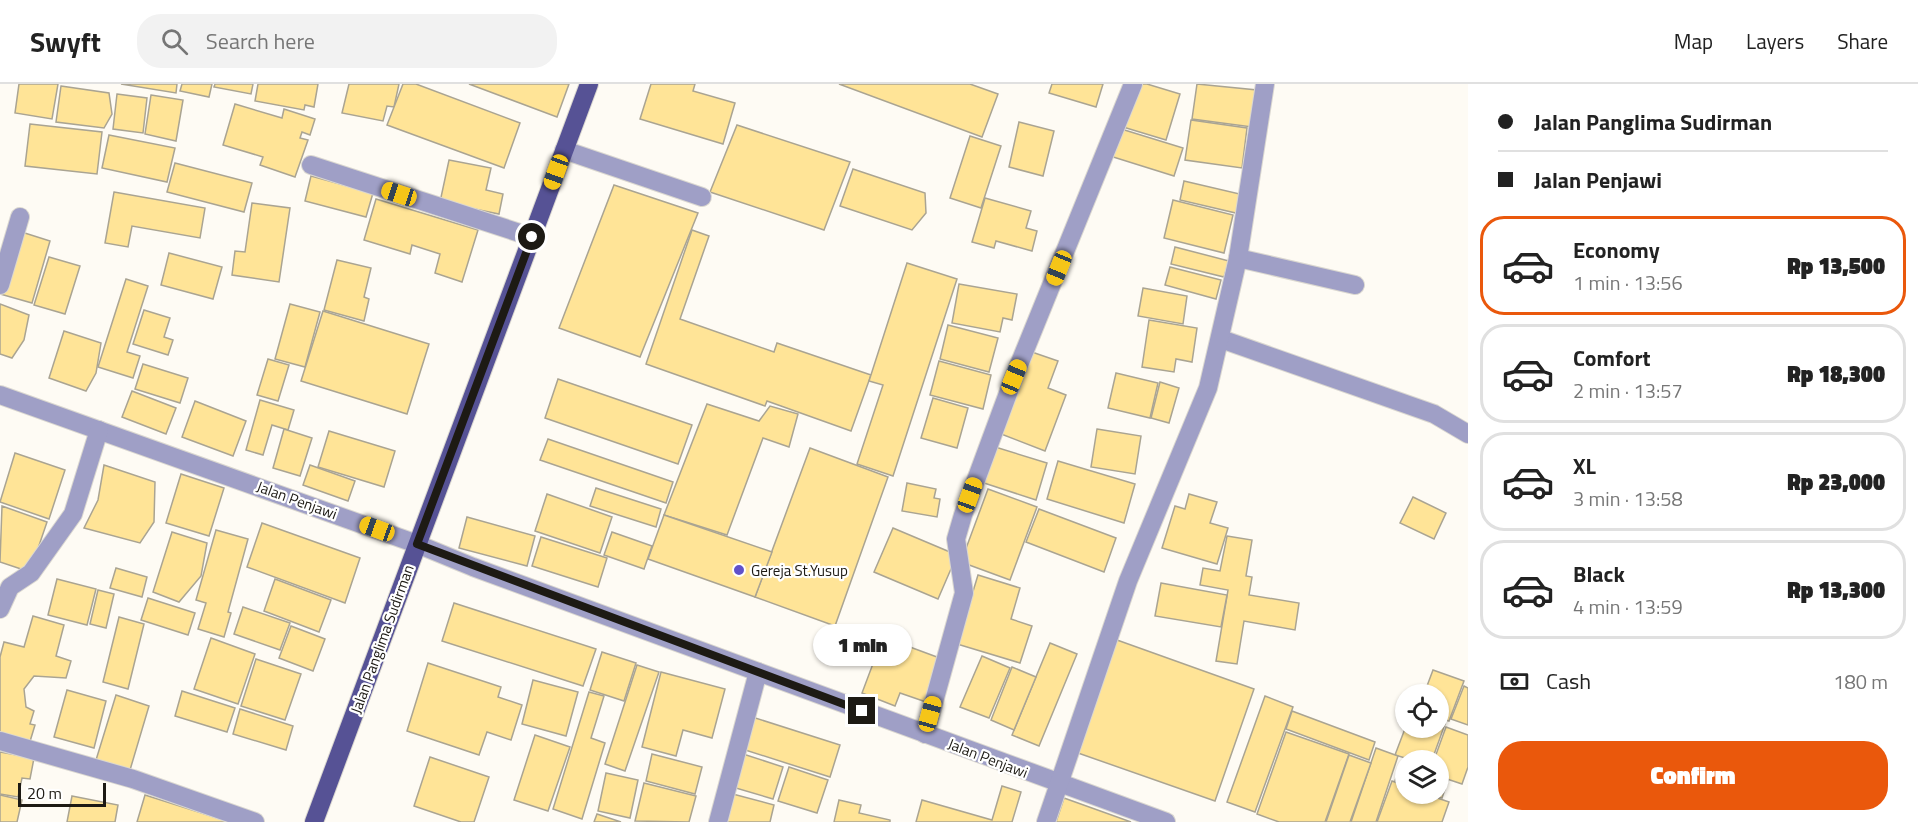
<!DOCTYPE html>
<meta charset="utf-8">
<style>
:root{--surface:#fff;--page:#f2f2f2;--text:#222;--muted:#767676;--line:#e0e0e0;--accent:#ea580c}
body{margin:0;font-family:"Titillium Web",sans-serif;background:var(--page);color:var(--text);height:100vh;display:flex;flex-direction:column;font-size:22px;white-space:nowrap}
*{box-sizing:border-box;margin:0}
p{font-size:20px;color:var(--muted)}
.icon{flex:none;width:33px;height:33px;fill:none;stroke:currentColor;stroke-width:2;stroke-linecap:round;stroke-linejoin:round}
.map{position:relative;flex:1;overflow:hidden}
.drawer{display:flex;flex-direction:column;background:var(--surface);width:450px}
.drawer>*{flex:none}
.guide{display:grid;align-content:center;height:132px;padding:0 30px;background:var(--surface)}
.buttons{position:absolute;left:1395px;top:600px;display:grid;gap:12px}
.buttons a{display:grid;place-items:center;width:54px;height:54px;border-radius:50%;background:var(--surface);box-shadow:0 2px 4px #0004;font-size:30px}
.scale{position:absolute;left:18px;bottom:15px;width:88px;box-sizing:border-box;padding-left:6px;border:3px solid #1d1a14;border-top:0;font-size:16px;line-height:21px;white-space:nowrap;color:#1d1a14;-webkit-text-stroke:4px #fff;paint-order:stroke}
.end{position:absolute;width:27px;height:27px;margin:-14px;border:8px solid #1d1a14;background:#fff;box-shadow:0 0 0 3px #fff}
.from{border-radius:50%}
.bubble{position:absolute;height:42px;border-radius:21px;background:var(--surface);box-shadow:0 2px 4px #0004;font-size:20px;font-weight:800;line-height:42px;text-align:center}
.car{position:absolute;width:18px;height:36px;margin:-18px -9px;border-radius:8px;box-shadow:0 0 4px 2px #0007;background:linear-gradient(#f5c518 24%,#345 0 40%,#f5c518 0 76%,#345 0 86%,#f5c518 0)}
.guide b{display:flex;align-items:center;gap:21px;height:57px;font-size:22px}
.guide b+b{border-top:2px solid var(--line)}
.guide i{width:15px;height:15px;background:var(--text)}
ul{padding:0;list-style:none}
li{display:flex;align-items:center;gap:18px;height:99px;margin:0 12px 9px;padding:0 18px;border:3px solid var(--line);border-radius:24px}
li div{flex:1}
li b{display:block;font-size:22px}
li em{font-style:normal;font-weight:800}
li.active{border-color:var(--accent)}
li>.icon{width:54px;height:54px;stroke-width:1.5}
.pay{display:flex;align-items:center;gap:15px;height:66px;padding:0 30px;font-size:22px}
.pay p{margin-inline-start:auto}
.action{display:flex;gap:12px;margin-top:auto;padding:12px 30px}
.action a{flex:1;height:69px;border-radius:24px;background:var(--accent);color:#fff;font-size:24px;font-weight:800;line-height:69px;text-align:center}
header{display:flex;align-items:center;gap:36px;box-sizing:border-box;height:84px;padding:0 30px;background:var(--surface);border-bottom:2px solid var(--line)}
header strong{font-size:28px}
nav{display:flex;gap:33px;margin-inline-start:auto;font-size:21px}
.search{width:420px;height:54px;background:var(--page);display:flex;align-items:center;gap:15px;box-sizing:border-box;padding:0 21px;border-radius:24px;color:var(--muted);font-size:22px}
main{display:flex;flex:1;min-height:0}
.map>svg:first-child{display:block}
.building{fill:#ffe497;stroke:#aaa492;stroke-width:1.5}
.lines{fill:none;stroke-linecap:round;stroke-linejoin:round}
.minor-casing{stroke:#dad7d0;stroke-width:20}
.major-casing{stroke:#dad7d0;stroke-width:20}
.minor{stroke:#9f9fc6;stroke-width:18}
.major{stroke:#565295;stroke-width:18}
.route{stroke:#1d1a14;stroke-width:8}
.poi-dot{fill:#6151ca;stroke:#fff;stroke-width:2}
.labels{text-anchor:middle;dominant-baseline:central;stroke-width:4.5;stroke-linejoin:round;paint-order:stroke}
.street-label{font-size:15px;fill:#1d1a14;stroke:#fff}
.poi-label{font-size:15px;fill:#1d1a14;stroke:#fff;text-anchor:start}
</style>
<header>
<strong>Swyft</strong>
<div class="search"><svg class="icon" aria-label="search" viewBox="0 0 24 24"><circle cx="10" cy="10" r="6"/><path d="M15 15l6 6"/></svg>Search here</div>
<nav><a>Map</a><a>Layers</a><a>Share</a></nav>
</header>
<main>
<div class="map">
<svg width="1468" height="738" viewBox="0 0 1468 738">
<rect width="100%" height="100%" fill="#fefbf4"/>
<!-- building -->
<g class="building">
<path d="M 19,0 L 58,0 L 52,35 L 15,29 Z"/>
<path d="M 121,0 L 177,0 L 176,9 Z"/>
<path d="M 182,0 L 212,0 L 209,13 L 180,7 Z"/>
<path d="M 215,0 L 253,0 L 251,10 L 214,3 Z"/>
<path d="M 258,0 L 318,0 L 314,23 L 305,21 L 304,26 L 255,17 Z"/>
<path d="M 349,0 L 399,0 L 394,23 L 387,22 L 383,37 L 342,29 Z"/>
<path d="M 403,0 L 416,0 L 520,39 L 504,84 L 387,41 Z"/>
<path d="M 469,0 L 569,0 L 557,33 Z"/>
<path d="M 651,0 L 695,0 L 693,7 L 735,19 L 723,60 L 640,35 Z"/>
<path d="M 839,0 L 970,0 L 998,10 L 982,53 Z"/>
<path d="M 1052,0 L 1103,0 L 1096,23 L 1049,9 Z"/>
<path d="M 1136,0 L 1147,0 L 1180,10 L 1166,56 L 1123,43 Z"/>
<path d="M 1197,0 L 1257,6 L 1252,43 L 1192,35 Z"/>
<path d="M 61,2 L 109,9 L 112,30 L 104,44 L 56,38 Z"/>
<path d="M 117,10 L 147,14 L 143,49 L 113,45 Z"/>
<path d="M 151,11 L 183,16 L 176,57 L 145,50 Z"/>
<path d="M 235,20 L 282,34 L 284,25 L 315,35 L 310,51 L 302,48 L 300,54 L 308,56 L 295,93 L 260,81 L 263,73 L 223,61 Z"/>
<path d="M 1191,36 L 1247,44 L 1242,84 L 1185,76 Z"/>
<path d="M 1019,38 L 1054,47 L 1043,92 L 1009,83 Z"/>
<path d="M 30,40 L 102,48 L 97,90 L 25,82 Z"/>
<path d="M 737,41 L 850,78 L 824,146 L 710,108 Z"/>
<path d="M 1118,44 L 1183,64 L 1174,92 L 1110,72 Z"/>
<path d="M 109,51 L 175,64 L 167,98 L 102,84 Z"/>
<path d="M 970,52 L 1001,62 L 981,124 L 950,114 Z"/>
<path d="M 449,76 L 491,84 L 486,106 L 503,110 L 499,130 L 440,118 Z"/>
<path d="M 175,79 L 252,99 L 244,128 L 167,108 Z"/>
<path d="M 853,85 L 925,109 L 926,129 L 912,146 L 840,122 Z"/>
<path d="M 311,92 L 373,109 L 366,133 L 305,117 Z"/>
<path d="M 1184,97 L 1244,111 L 1240,130 L 1180,116 Z"/>
<path d="M 614,101 L 698,129 L 640,273 L 559,244 Z"/>
<path d="M 114,108 L 205,124 L 200,154 L 132,142 L 128,163 L 105,159 Z"/>
<path d="M 985,114 L 1031,127 L 1026,144 L 1037,147 L 1032,167 L 996,157 L 994,164 L 972,158 Z"/>
<path d="M 376,115 L 478,146 L 462,198 L 435,189 L 440,170 L 412,161 L 410,170 L 364,156 Z"/>
<path d="M 1173,116 L 1233,131 L 1224,169 L 1164,154 Z"/>
<path d="M 252,119 L 290,124 L 279,198 L 232,191 L 235,167 L 245,168 Z"/>
<path d="M 9,144 L 50,157 L 32,219 L 0,210 Z"/>
<path d="M 692,146 L 709,152 L 680,235 L 774,268 L 777,259 L 871,291 L 851,347 L 767,317 L 765,322 L 646,280 Z"/>
<path d="M 1175,163 L 1229,177 L 1224,193 L 1171,180 Z"/>
<path d="M 169,169 L 222,183 L 213,215 L 161,201 Z"/>
<path d="M 49,173 L 80,182 L 65,230 L 34,221 Z"/>
<path d="M 337,176 L 371,184 L 364,213 L 369,215 L 364,237 L 324,226 Z"/>
<path d="M 907,179 L 957,195 L 893,392 L 857,380 L 883,301 L 869,297 Z"/>
<path d="M 1170,183 L 1221,196 L 1216,215 L 1165,201 Z"/>
<path d="M 126,195 L 148,202 L 127,268 L 140,272 L 133,294 L 98,283 Z"/>
<path d="M 959,200 L 1017,210 L 1012,236 L 1003,234 L 1000,248 L 952,239 Z"/>
<path d="M 1143,204 L 1187,212 L 1183,240 L 1138,232 Z"/>
<path d="M 0,220 L 29,231 L 24,256 L 12,274 L 0,270 Z"/>
<path d="M 290,220 L 320,228 L 305,283 L 275,275 Z"/>
<path d="M 144,226 L 170,234 L 164,253 L 173,256 L 168,271 L 133,260 Z"/>
<path d="M 323,227 L 429,260 L 407,330 L 301,297 Z"/>
<path d="M 1149,236 L 1197,244 L 1192,278 L 1176,275 L 1174,288 L 1142,283 Z"/>
<path d="M 948,241 L 998,254 L 989,288 L 940,275 Z"/>
<path d="M 64,247 L 101,259 L 96,289 L 86,307 L 49,294 Z"/>
<path d="M 1026,266 L 1058,277 L 1048,304 L 1066,311 L 1045,367 L 996,348 Z"/>
<path d="M 268,275 L 289,281 L 278,317 L 257,311 Z"/>
<path d="M 939,277 L 991,291 L 983,325 L 930,311 Z"/>
<path d="M 143,280 L 188,294 L 180,319 L 135,305 Z"/>
<path d="M 1116,289 L 1158,299 L 1150,334 L 1108,324 Z"/>
<path d="M 558,295 L 692,341 L 678,380 L 545,334 Z"/>
<path d="M 1160,298 L 1179,304 L 1169,339 L 1151,334 Z"/>
<path d="M 132,307 L 176,324 L 166,350 L 122,333 Z"/>
<path d="M 933,314 L 968,324 L 957,364 L 921,354 Z"/>
<path d="M 260,316 L 294,326 L 288,346 L 272,341 L 263,371 L 246,366 Z"/>
<path d="M 195,317 L 246,337 L 233,372 L 182,353 Z"/>
<path d="M 707,320 L 759,337 L 770,322 L 798,330 L 789,363 L 763,354 L 727,451 L 664,431 Z"/>
<path d="M 284,345 L 312,354 L 300,392 L 273,384 Z"/>
<path d="M 1097,345 L 1141,352 L 1135,390 L 1091,383 Z"/>
<path d="M 329,347 L 395,367 L 384,403 L 318,383 Z"/>
<path d="M 548,355 L 673,398 L 666,419 L 540,376 Z"/>
<path d="M 992,362 L 1047,379 L 1036,416 L 981,398 Z"/>
<path d="M 810,364 L 888,393 L 835,542 L 755,513 Z"/>
<path d="M 15,369 L 65,386 L 49,435 L 0,418 Z"/>
<path d="M 1058,377 L 1135,400 L 1124,439 L 1047,415 Z"/>
<path d="M 104,381 L 155,398 L 154,438 L 140,459 L 84,444 L 98,416 Z"/>
<path d="M 310,381 L 355,397 L 348,417 L 303,401 Z"/>
<path d="M 181,390 L 224,404 L 209,452 L 166,439 Z"/>
<path d="M 907,399 L 936,405 L 934,414 L 940,415 L 937,433 L 902,427 Z"/>
<path d="M 596,404 L 661,425 L 656,443 L 590,422 Z"/>
<path d="M 988,405 L 1037,423 L 1010,496 L 961,478 Z"/>
<path d="M 547,410 L 612,433 L 600,469 L 535,447 Z"/>
<path d="M 1189,410 L 1217,418 L 1210,439 L 1228,444 L 1217,480 L 1162,464 L 1175,422 L 1185,425 Z"/>
<path d="M 1413,413 L 1446,429 L 1434,455 L 1400,439 Z"/>
<path d="M 2,422 L 47,438 L 30,488 L 0,478 Z"/>
<path d="M 1039,425 L 1116,454 L 1104,488 L 1026,458 Z"/>
<path d="M 664,431 L 772,468 L 755,513 L 648,475 Z"/>
<path d="M 467,433 L 535,452 L 527,482 L 459,464 Z"/>
<path d="M 262,439 L 360,474 L 345,519 L 247,483 Z"/>
<path d="M 893,444 L 957,471 L 938,515 L 874,488 Z"/>
<path d="M 216,446 L 248,455 L 228,528 L 231,529 L 224,553 L 198,545 L 206,519 L 196,516 Z"/>
<path d="M 172,448 L 207,459 L 201,492 L 179,518 L 153,508 Z"/>
<path d="M 612,448 L 652,462 L 644,485 L 604,471 Z"/>
<path d="M 1227,452 L 1252,456 L 1246,492 L 1252,493 L 1249,511 L 1299,519 L 1295,546 L 1244,537 L 1237,580 L 1216,577 L 1228,506 L 1200,501 L 1203,484 L 1220,487 Z"/>
<path d="M 541,453 L 607,474 L 598,503 L 532,482 Z"/>
<path d="M 116,484 L 147,493 L 142,513 L 110,504 Z"/>
<path d="M 978,491 L 1020,504 L 1011,535 L 1032,542 L 1020,579 L 957,560 Z"/>
<path d="M 57,495 L 96,505 L 87,541 L 48,531 Z"/>
<path d="M 275,495 L 331,516 L 319,548 L 264,527 Z"/>
<path d="M 1161,499 L 1227,511 L 1221,543 L 1155,532 Z"/>
<path d="M 98,506 L 114,510 L 106,544 L 90,540 Z"/>
<path d="M 148,514 L 195,529 L 188,551 L 141,536 Z"/>
<path d="M 454,519 L 596,565 L 583,602 L 442,557 Z"/>
<path d="M 243,523 L 290,539 L 280,566 L 234,550 Z"/>
<path d="M 33,532 L 64,541 L 56,572 L 71,577 L 66,594 L 34,592 L 24,605 L 26,623 L 34,627 L 30,640 L 35,641 L 28,664 L 0,656 L 0,573 L 4,558 L 24,563 Z"/>
<path d="M 119,533 L 144,540 L 128,605 L 103,598 Z"/>
<path d="M 291,542 L 325,555 L 313,587 L 279,574 Z"/>
<path d="M 883,553 L 945,576 L 929,619 L 900,609 L 895,622 L 862,609 Z"/>
<path d="M 211,554 L 255,570 L 238,620 L 194,605 Z"/>
<path d="M 1117,556 L 1254,605 L 1215,717 L 1078,669 Z"/>
<path d="M 1050,559 L 1077,570 L 1039,662 L 1012,651 Z"/>
<path d="M 602,568 L 636,579 L 624,617 L 590,606 Z"/>
<path d="M 982,572 L 1010,584 L 989,634 L 960,623 Z"/>
<path d="M 256,575 L 301,590 L 285,636 L 241,622 Z"/>
<path d="M 428,579 L 501,603 L 498,613 L 522,621 L 511,656 L 487,648 L 479,671 L 407,647 Z"/>
<path d="M 637,581 L 659,588 L 625,687 L 605,680 Z"/>
<path d="M 1012,583 L 1036,593 L 1014,646 L 991,636 Z"/>
<path d="M 1433,586 L 1464,597 L 1449,637 L 1438,634 L 1438,610 L 1424,610 Z"/>
<path d="M 661,588 L 725,605 L 712,654 L 683,646 L 676,672 L 642,663 Z"/>
<path d="M 533,596 L 578,608 L 566,652 L 522,640 Z"/>
<path d="M 1464,602 L 1468,604 L 1468,641 L 1451,635 Z"/>
<path d="M 67,606 L 106,617 L 94,664 L 54,653 Z"/>
<path d="M 182,607 L 235,624 L 227,648 L 175,632 Z"/>
<path d="M 589,608 L 604,612 L 591,654 L 605,659 L 582,735 L 553,725 Z"/>
<path d="M 116,611 L 149,622 L 130,686 L 96,676 Z"/>
<path d="M 1265,612 L 1293,623 L 1255,728 L 1227,718 Z"/>
<path d="M 240,625 L 293,642 L 286,666 L 233,650 Z"/>
<path d="M 1292,627 L 1375,658 L 1369,676 L 1286,645 Z"/>
<path d="M 749,632 L 840,661 L 830,693 L 739,664 Z"/>
<path d="M 1438,638 L 1445,640 L 1432,676 L 1412,676 L 1395,671 L 1406,642 L 1438,644 Z"/>
<path d="M 1446,643 L 1468,651 L 1468,683 L 1462,700 L 1438,692 L 1438,676 L 1434,676 Z"/>
<path d="M 1286,648 L 1349,670 L 1325,738 L 1279,738 L 1257,730 Z"/>
<path d="M 535,651 L 570,663 L 548,727 L 514,716 Z"/>
<path d="M 1376,664 L 1398,672 L 1376,738 L 1351,738 Z"/>
<path d="M 0,668 L 34,674 L 30,695 L 22,694 L 18,713 L 0,710 Z"/>
<path d="M 740,669 L 783,683 L 773,715 L 729,702 Z"/>
<path d="M 652,670 L 702,683 L 695,710 L 646,697 Z"/>
<path d="M 1349,671 L 1371,679 L 1350,738 L 1326,738 Z"/>
<path d="M 430,673 L 489,693 L 474,738 L 461,738 L 414,722 Z"/>
<path d="M 1401,679 L 1406,680 L 1406,701 L 1395,697 Z"/>
<path d="M 789,683 L 828,696 L 817,729 L 778,717 Z"/>
<path d="M 606,689 L 638,696 L 630,734 L 598,727 Z"/>
<path d="M 1438,692 L 1448,696 L 1442,714 L 1430,710 L 1438,710 Z"/>
<path d="M 1392,697 L 1406,702 L 1406,710 L 1426,710 L 1449,718 L 1442,738 L 1377,738 Z"/>
<path d="M 644,699 L 696,712 L 689,738 L 635,737 Z"/>
<path d="M 1002,702 L 1021,708 L 1012,738 L 916,738 L 922,716 L 992,736 Z"/>
<path d="M 729,709 L 774,721 L 770,738 L 721,738 Z"/>
<path d="M 0,711 L 22,716 L 17,738 L 0,738 Z"/>
<path d="M 145,711 L 230,738 L 137,738 Z"/>
<path d="M 72,712 L 118,721 L 115,738 L 67,738 Z"/>
<path d="M 1064,714 L 1131,738 L 1056,738 Z"/>
<path d="M 839,716 L 861,721 L 859,729 L 890,736 L 890,738 L 834,738 Z"/>
<path d="M 597,730 L 621,738 L 594,738 Z"/>
</g>
<g class="lines">
<!-- minor casing -->
<g class="minor-casing">
<g id="minor">
<path d="M 564,66 L 702,113"/>
<path d="M 311,81 L 532,153"/>
<path d="M 1238,174 L 1355,201"/>
<path d="M 0,201 L 20,133"/>
<path d="M 1221,255 L 1434,330 L 1468,350"/>
<path d="M 0,311 L 417,460 L 473,483 L 1166,738"/>
<path d="M 0,525 L 10,503 L 31,489 L 73,430 L 99,346"/>
<path d="M 925,650 L 964,509 L 956,455 L 963,431 L 1014,293 L 1133,0"/>
<path d="M 0,657 L 133,695 L 255,738"/>
<path d="M 718,738 L 758,588"/>
<path d="M 1046,738 L 1128,497 L 1208,304 L 1238,174 L 1265,0"/>
</g>
</g>
<!-- major casing -->
<g class="major-casing">
<path id="major" d="M 314,738 L 589,0"/>
</g>
<!-- minor -->
<use href="#minor" class="minor"/>
<!-- major -->
<use href="#major" class="major"/>
</g>
<g class="lines">
<!-- route -->
<path class="route" d="M 532,153 L 417,460 L 862,627"/>
</g>
<!-- markers -->
<circle class="poi-dot" cx="739" cy="486" r="6"/>
<g class="labels">
<!-- street labels -->
<g class="street-label">
<text transform="translate(297 416) rotate(20)">Jalan Penjawi</text>
<text transform="translate(382 555) rotate(-70)">Jalan Panglima Sudirman</text>
<text transform="translate(988 674) rotate(21)">Jalan Penjawi</text>
</g>
<!-- poi labels -->
<g class="poi-label">
<text x="751" y="486">Gereja St.Yusup</text>
</g>
</g>
</svg>
<div class="buttons">
<a><svg class="icon" aria-label="locate" viewBox="0 0 24 24"><circle cx="12" cy="12" r="6"/><path d="M12 2v4M12 18v4M2 12h4M18 12h4"/></svg></a>
<a><svg class="icon" aria-label="layers" viewBox="0 0 24 24"><path d="M12 4l9 5-9 5-9-5zM3 14l9 5 9-5"/></svg></a>
</div>
<div class="scale">20 m</div>
<i class="end from" style="left:532px;top:153px"></i>
<i class="end" style="left:862px;top:627px"></i>
<div class="bubble" style="left:813px;top:540px;width:99px">1 min</div>
<i class="car" style="left:556px;top:88px;rotate:200deg"></i>
<i class="car" style="left:399px;top:110px;rotate:288deg"></i>
<i class="car" style="left:1059px;top:184px;rotate:202deg"></i>
<i class="car" style="left:1014px;top:293px;rotate:22deg"></i>
<i class="car" style="left:970px;top:411px;rotate:20deg"></i>
<i class="car" style="left:377px;top:445px;rotate:290deg"></i>
<i class="car" style="left:930px;top:630px;rotate:15deg"></i>
</div>
<section class="drawer">
<div class="guide">
<b><i class="from"></i>Jalan Panglima Sudirman</b>
<b><i></i>Jalan Penjawi</b>
</div>
<ul>
<li class="active"><svg class="icon" aria-label="car" viewBox="0 0 24 24"><path d="M5 17H2v-5l4-1 3-4h7l3 4 3 1v5h-3M9 17h6M6 11h13"/><circle cx="7" cy="17" r="2"/><circle cx="17" cy="17" r="2"/></svg><div><b>Economy</b><p>1 min · 13:56</p></div><em>Rp 13,500</em></li>
<li><svg class="icon" aria-label="car" viewBox="0 0 24 24"><path d="M5 17H2v-5l4-1 3-4h7l3 4 3 1v5h-3M9 17h6M6 11h13"/><circle cx="7" cy="17" r="2"/><circle cx="17" cy="17" r="2"/></svg><div><b>Comfort</b><p>2 min · 13:57</p></div><em>Rp 18,300</em></li>
<li><svg class="icon" aria-label="car" viewBox="0 0 24 24"><path d="M5 17H2v-5l4-1 3-4h7l3 4 3 1v5h-3M9 17h6M6 11h13"/><circle cx="7" cy="17" r="2"/><circle cx="17" cy="17" r="2"/></svg><div><b>XL</b><p>3 min · 13:58</p></div><em>Rp 23,000</em></li>
<li><svg class="icon" aria-label="car" viewBox="0 0 24 24"><path d="M5 17H2v-5l4-1 3-4h7l3 4 3 1v5h-3M9 17h6M6 11h13"/><circle cx="7" cy="17" r="2"/><circle cx="17" cy="17" r="2"/></svg><div><b>Black</b><p>4 min · 13:59</p></div><em>Rp 13,300</em></li>
</ul>
<div class="pay"><svg class="icon" aria-label="cash" viewBox="0 0 24 24"><path d="M3 7h18v10H3z"/><circle cx="12" cy="12" r="2"/></svg>Cash<p>180 m</p></div>
<div class="action"><a>Confirm</a></div>
</section>
</main>
